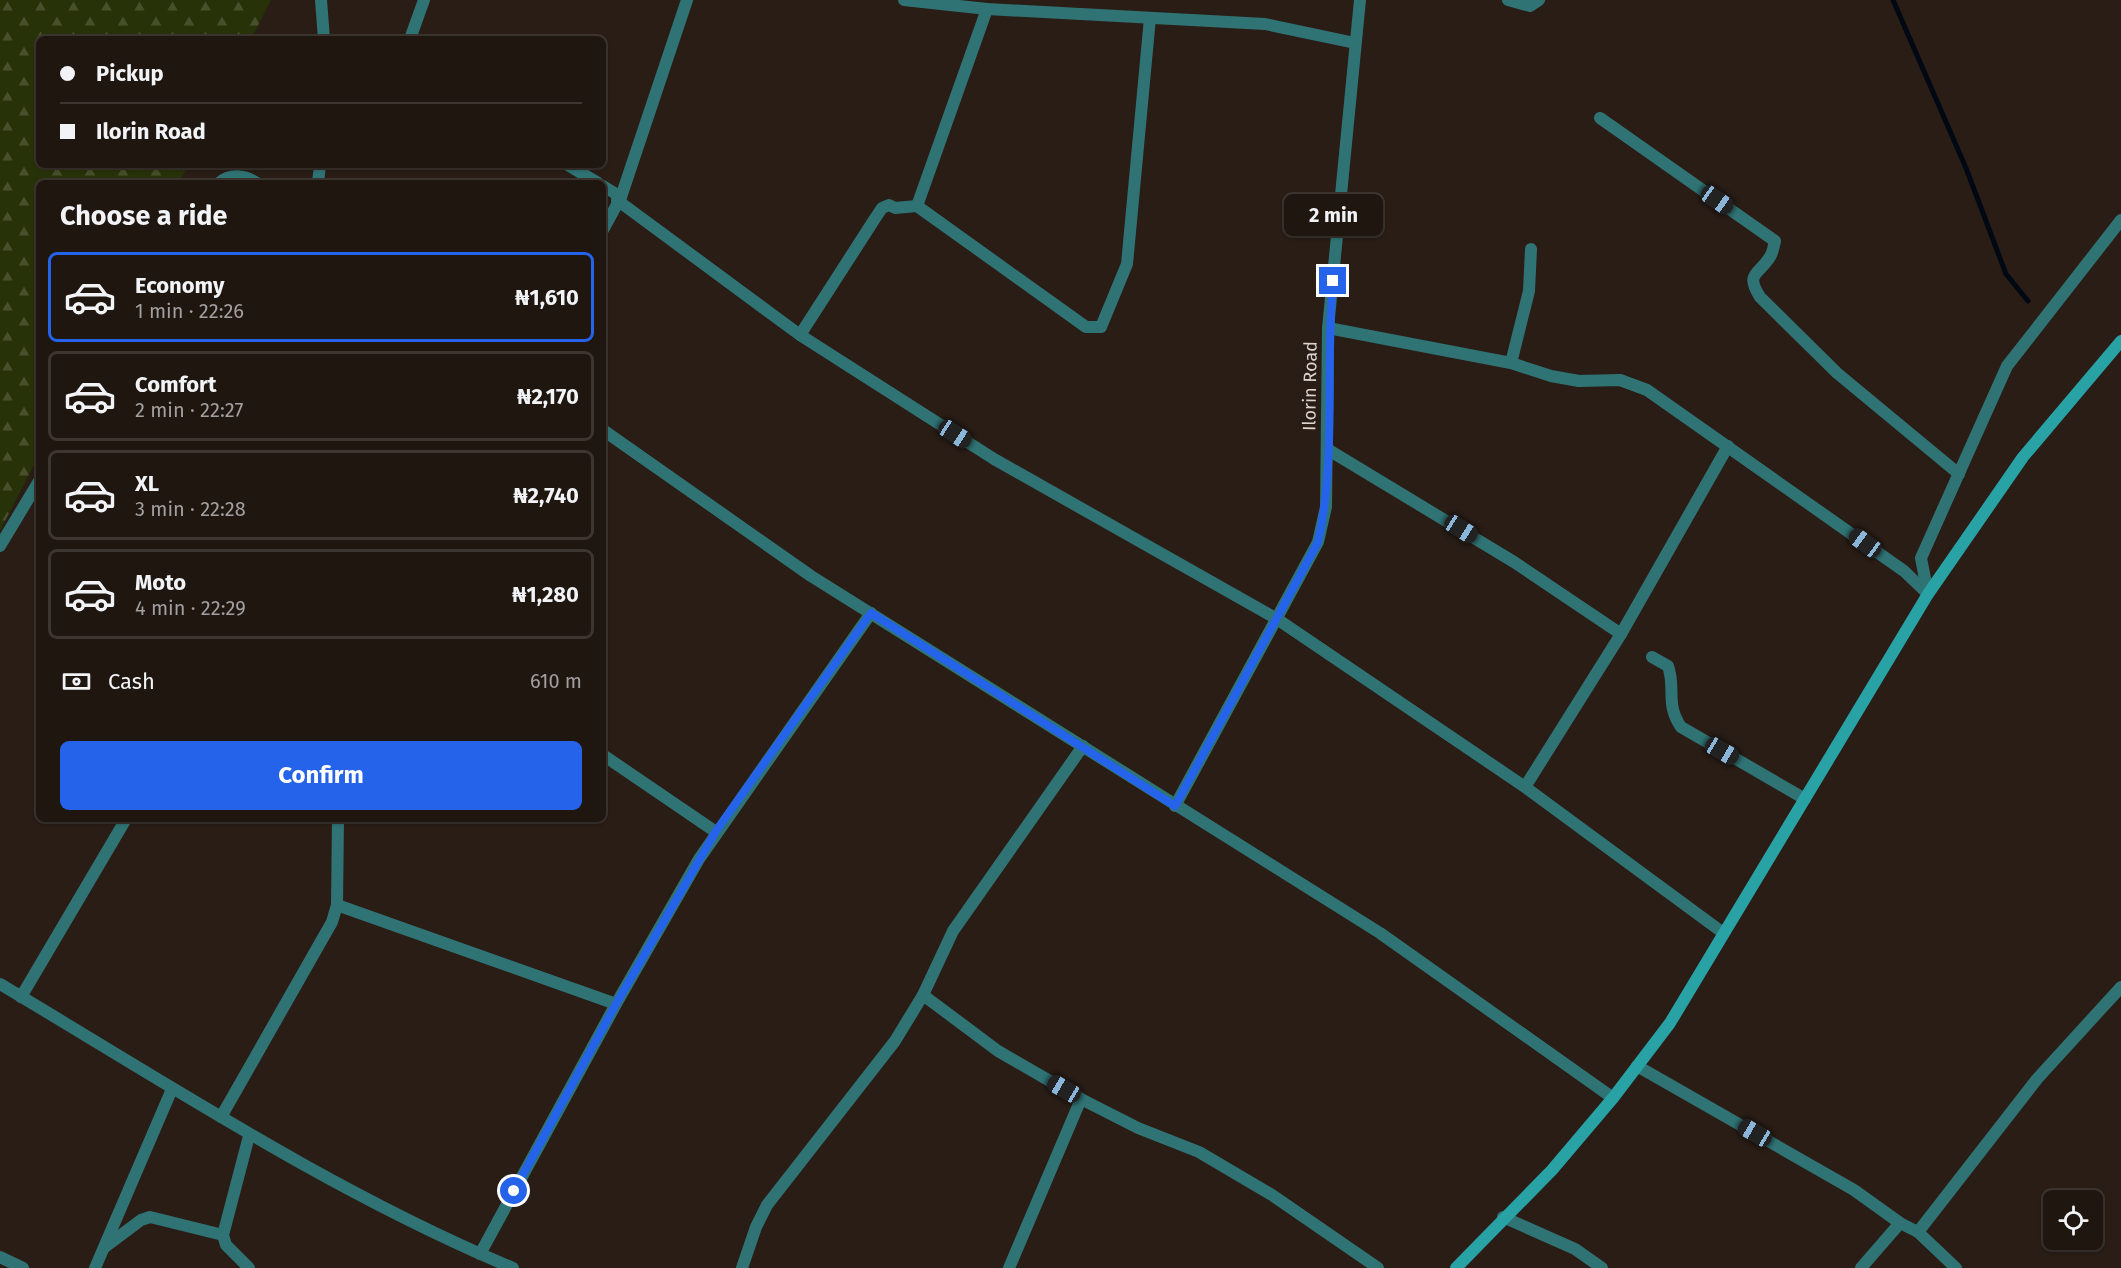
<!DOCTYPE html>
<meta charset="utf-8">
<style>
:root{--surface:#1f1610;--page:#2c231e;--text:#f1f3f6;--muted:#a19f9f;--line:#3c3530;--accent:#2563eb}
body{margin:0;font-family:"Fira Sans",sans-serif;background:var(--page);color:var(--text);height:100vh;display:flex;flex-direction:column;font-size:22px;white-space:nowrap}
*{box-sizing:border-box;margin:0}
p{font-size:20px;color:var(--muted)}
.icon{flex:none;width:33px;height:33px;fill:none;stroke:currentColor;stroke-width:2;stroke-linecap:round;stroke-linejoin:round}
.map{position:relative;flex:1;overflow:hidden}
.details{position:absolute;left:36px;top:180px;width:570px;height:642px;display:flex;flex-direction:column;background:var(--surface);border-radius:9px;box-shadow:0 2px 4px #0004,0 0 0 2px var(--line)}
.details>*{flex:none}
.banner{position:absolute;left:36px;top:36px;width:570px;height:132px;border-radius:9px;box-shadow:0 2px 4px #0004,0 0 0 2px var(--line);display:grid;align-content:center;height:132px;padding:0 24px;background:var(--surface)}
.tools{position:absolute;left:2043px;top:1190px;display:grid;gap:12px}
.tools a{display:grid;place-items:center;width:60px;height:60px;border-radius:9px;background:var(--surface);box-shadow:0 2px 4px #0004,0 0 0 2px var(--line);font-size:30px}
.end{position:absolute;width:27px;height:27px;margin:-14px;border:8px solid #2563eb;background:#fff;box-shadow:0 0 0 3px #fff}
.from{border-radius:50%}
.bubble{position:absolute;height:42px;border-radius:9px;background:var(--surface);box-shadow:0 2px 4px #0004,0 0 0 2px var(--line);font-size:20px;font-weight:700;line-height:42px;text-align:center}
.car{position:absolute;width:18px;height:36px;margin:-18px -9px;border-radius:8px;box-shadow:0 0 4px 2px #0007;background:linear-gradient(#222 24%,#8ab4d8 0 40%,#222 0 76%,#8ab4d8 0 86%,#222 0)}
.banner b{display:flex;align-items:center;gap:21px;height:57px;font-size:22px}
.banner b+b{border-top:2px solid var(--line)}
.banner i{width:15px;height:15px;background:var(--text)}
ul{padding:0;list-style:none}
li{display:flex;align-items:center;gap:18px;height:90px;margin:0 12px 9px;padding:0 12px;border:3px solid var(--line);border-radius:9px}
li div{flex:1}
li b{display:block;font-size:22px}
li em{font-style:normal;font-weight:700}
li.on{border-color:var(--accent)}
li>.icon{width:54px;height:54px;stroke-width:1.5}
h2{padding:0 24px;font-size:27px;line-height:72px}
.pay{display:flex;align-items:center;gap:15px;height:66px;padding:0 24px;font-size:22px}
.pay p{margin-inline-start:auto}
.primary-button{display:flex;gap:12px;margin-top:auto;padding:12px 24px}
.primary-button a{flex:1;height:69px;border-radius:9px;background:var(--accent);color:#fff;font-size:24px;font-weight:700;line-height:69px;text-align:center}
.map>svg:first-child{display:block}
.forest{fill:url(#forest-firs)}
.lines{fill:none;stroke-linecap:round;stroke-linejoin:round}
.stream{stroke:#000813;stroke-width:5}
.minor{stroke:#307374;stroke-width:12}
.secondary{stroke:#28a2a5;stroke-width:12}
.route{stroke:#2563eb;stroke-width:8}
.labels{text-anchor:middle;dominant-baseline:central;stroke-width:6;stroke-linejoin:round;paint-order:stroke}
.street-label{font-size:18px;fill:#ddd4cf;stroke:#291d16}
</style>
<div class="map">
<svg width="2121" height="1268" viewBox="0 0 2121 1268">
<defs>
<pattern id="forest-firs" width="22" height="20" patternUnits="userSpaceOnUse" patternTransform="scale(1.5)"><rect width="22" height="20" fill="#283208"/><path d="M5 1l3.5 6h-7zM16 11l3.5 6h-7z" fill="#474f2b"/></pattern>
</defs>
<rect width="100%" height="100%" fill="#291d16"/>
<!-- forest -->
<path class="forest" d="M 0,0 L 271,0 L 251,39 L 39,39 L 39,165 L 188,165 L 179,183 L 39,183 L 39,455 L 0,531 Z"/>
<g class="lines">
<!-- stream -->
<path class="stream" d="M 1893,0 L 1966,168 L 2006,274 L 2028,301"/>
<!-- minor -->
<g class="minor">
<path d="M 321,0 L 324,39"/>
<path d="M 904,0 L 987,9 L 1265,24 L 1355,43"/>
<path d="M 1508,0 L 1530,6 L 1539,0"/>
<path d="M 410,39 L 424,0"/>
<path d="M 1600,118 L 1775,241 C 1774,245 1773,251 1771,255 C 1760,275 1744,272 1760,297 L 1837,373 L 1959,474"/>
<path d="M 568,165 L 598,183"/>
<path d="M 219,183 C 230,173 245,175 257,183"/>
<path d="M 318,183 L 320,165"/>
<path d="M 603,186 L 621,197"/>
<path d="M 617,200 L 800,335 L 994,459 L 1277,619 L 1525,787 L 1722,932"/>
<path d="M 917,206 L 987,9"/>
<path d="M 603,230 L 621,197 L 687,0"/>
<path d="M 1328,328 L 1511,363 L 1551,376 L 1579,381 L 1620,380 L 1647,390 L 1904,571 L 1928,594"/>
<path d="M 800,335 L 874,220 L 882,208 L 889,205 L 895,208 L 917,206 L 1086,327 L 1101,327 L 1127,264 L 1150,18"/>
<path d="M 1511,363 L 1529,291 L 1531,249"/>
<path d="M 603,430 L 811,576 L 1380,933 L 1613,1098"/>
<path d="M 1327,449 L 1514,562 L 1621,634"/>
<path d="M 0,546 L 39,481"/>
<path d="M 1928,594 L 1921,558 L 2007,366 L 2121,220"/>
<path d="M 1652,657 L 1668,666 C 1676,688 1665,704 1681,727 L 1805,799"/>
<path d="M 603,755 L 716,832"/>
<path d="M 1525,787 L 1621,634 L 1728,446"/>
<path d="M 1175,806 L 1318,542 L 1326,507 L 1328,328 L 1360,0"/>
<path d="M 337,905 L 616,1004"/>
<path d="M 0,984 C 168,1084 332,1192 513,1268"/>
<path d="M 923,995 L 998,1051 L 1081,1099 L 1138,1128 L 1199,1152 L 1272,1195 L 1378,1268"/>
<path d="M 21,997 L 126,819"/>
<path d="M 1637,1066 L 1854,1190 L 1900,1223 L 1918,1232 L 1956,1268"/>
<path d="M 221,1117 L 332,922 L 337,905 L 338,819"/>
<path d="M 249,1136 L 223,1235 L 226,1245 L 249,1268"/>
<path d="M 1503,1217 L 1575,1249 L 1602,1268"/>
<path d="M 1918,1232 L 2037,1079 L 2121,987"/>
<path d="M 105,1247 L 141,1220 L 150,1217 L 223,1235"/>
<path d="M 480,1254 L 616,1004 L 699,859 L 871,613"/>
<path d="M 0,1257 L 23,1268"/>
<path d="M 95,1268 L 172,1089"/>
<path d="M 742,1268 L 756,1227 L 767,1205 L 895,1041 L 923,995 L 953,931 L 1083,746"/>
<path d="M 1009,1268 L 1081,1099"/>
<path d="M 1861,1268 L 1900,1223"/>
</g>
<!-- secondary -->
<path class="secondary" d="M 1456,1268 L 1552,1170 L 1613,1098 L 1670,1023 L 1928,594 L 2023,457 L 2121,341"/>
</g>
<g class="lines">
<!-- route -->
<path class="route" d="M 514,1191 L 616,1004 L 716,831 L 871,613 L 1175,806 L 1318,542 C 1337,457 1325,367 1333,281"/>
</g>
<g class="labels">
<!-- street labels -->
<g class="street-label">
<text transform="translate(1310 386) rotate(-89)">Ilorin Road</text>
</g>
</g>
</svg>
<div class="tools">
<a><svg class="icon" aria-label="locate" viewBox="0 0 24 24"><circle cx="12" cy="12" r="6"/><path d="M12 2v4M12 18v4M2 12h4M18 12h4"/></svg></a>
</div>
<i class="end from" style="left:514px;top:1191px"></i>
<i class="end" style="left:1333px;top:281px"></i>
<div class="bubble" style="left:1284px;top:194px;width:99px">2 min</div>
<i class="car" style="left:1717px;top:200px;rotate:125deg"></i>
<i class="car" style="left:955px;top:434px;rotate:123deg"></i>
<i class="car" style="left:1461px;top:529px;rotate:122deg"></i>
<i class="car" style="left:1865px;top:543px;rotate:306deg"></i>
<i class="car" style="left:1722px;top:751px;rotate:120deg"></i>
<i class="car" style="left:1064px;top:1089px;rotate:300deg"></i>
<i class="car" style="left:1755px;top:1133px;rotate:300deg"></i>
<div class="banner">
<b><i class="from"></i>Pickup</b>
<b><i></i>Ilorin Road</b>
</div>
<section class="details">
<h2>Choose a ride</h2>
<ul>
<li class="on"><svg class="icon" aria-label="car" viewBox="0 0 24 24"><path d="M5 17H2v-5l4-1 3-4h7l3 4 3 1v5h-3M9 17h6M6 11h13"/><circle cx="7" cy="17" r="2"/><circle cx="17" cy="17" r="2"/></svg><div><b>Economy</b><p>1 min · 22:26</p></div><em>₦1,610</em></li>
<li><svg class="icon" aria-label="car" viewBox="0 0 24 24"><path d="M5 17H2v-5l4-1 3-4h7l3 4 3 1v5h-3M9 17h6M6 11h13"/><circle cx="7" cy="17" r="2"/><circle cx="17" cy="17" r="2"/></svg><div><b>Comfort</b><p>2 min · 22:27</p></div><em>₦2,170</em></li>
<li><svg class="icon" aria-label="car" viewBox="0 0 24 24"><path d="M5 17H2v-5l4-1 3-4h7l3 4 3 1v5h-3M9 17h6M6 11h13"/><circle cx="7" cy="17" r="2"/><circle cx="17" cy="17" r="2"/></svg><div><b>XL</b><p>3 min · 22:28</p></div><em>₦2,740</em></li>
<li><svg class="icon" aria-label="car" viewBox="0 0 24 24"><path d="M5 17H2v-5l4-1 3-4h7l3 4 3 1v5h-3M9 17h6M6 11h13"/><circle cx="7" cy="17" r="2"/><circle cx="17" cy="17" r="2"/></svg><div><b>Moto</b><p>4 min · 22:29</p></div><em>₦1,280</em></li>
</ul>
<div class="pay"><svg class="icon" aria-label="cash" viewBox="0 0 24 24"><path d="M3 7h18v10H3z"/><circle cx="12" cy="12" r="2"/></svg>Cash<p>610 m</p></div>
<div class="primary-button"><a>Confirm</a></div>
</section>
</div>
